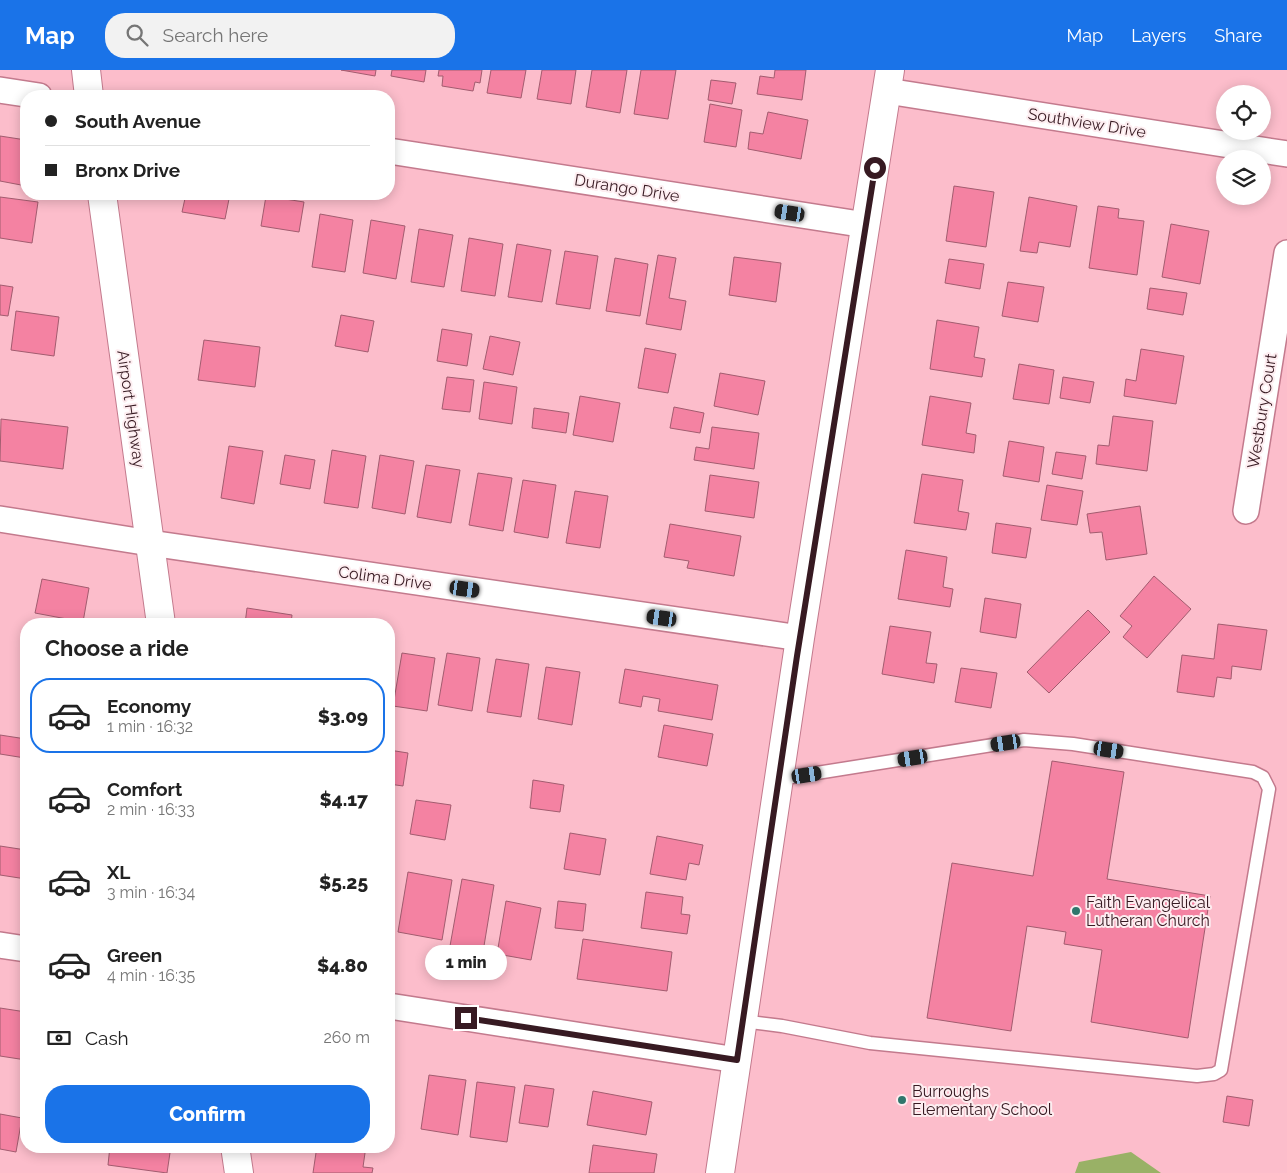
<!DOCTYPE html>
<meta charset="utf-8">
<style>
:root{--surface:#fff;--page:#f2f2f2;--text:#222;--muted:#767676;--line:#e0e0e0;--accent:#1a73e8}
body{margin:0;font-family:Raleway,sans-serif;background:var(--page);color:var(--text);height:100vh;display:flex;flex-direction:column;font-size:19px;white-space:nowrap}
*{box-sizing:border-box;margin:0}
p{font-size:16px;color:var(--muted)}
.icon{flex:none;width:28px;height:28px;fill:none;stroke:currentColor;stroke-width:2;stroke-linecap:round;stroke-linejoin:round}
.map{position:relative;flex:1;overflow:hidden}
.panel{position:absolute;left:20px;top:548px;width:375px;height:535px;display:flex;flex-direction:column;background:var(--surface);border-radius:20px;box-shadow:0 2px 12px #0003}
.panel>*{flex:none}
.top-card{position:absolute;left:20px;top:20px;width:375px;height:110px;border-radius:20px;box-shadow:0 2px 12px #0003;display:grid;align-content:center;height:110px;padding:0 25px;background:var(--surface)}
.controls{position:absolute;left:1216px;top:15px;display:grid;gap:10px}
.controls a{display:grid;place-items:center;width:55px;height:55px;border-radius:50%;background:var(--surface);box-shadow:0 2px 12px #0003;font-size:25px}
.end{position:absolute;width:22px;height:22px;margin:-11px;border:6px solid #371a22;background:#fff;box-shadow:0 0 0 2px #fff}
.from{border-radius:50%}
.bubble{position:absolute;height:35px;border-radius:18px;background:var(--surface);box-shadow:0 2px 12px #0003;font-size:16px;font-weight:800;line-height:35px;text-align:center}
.car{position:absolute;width:15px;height:30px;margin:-15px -8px;border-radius:6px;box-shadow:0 0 4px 1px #0007;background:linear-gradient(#222 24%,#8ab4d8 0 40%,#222 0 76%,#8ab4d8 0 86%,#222 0)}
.top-card b{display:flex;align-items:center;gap:18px;height:48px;font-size:19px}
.top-card b+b{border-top:1px solid var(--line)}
.top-card i{width:12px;height:12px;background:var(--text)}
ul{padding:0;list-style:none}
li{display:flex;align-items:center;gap:15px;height:75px;margin:0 10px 8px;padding:0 15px;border:2px solid transparent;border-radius:20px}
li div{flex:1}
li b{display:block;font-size:19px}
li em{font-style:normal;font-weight:800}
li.current{border-color:var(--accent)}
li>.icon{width:45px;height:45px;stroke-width:1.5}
h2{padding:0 25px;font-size:22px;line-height:60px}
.pay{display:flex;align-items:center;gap:12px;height:55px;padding:0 25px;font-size:19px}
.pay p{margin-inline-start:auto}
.action{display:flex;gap:10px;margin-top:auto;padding:10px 25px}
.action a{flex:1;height:58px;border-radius:20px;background:var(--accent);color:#fff;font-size:20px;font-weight:800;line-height:58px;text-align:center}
header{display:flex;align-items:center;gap:30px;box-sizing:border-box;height:70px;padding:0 25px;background:var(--accent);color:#fff}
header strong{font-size:24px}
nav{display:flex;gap:28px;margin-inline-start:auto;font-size:18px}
.search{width:350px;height:45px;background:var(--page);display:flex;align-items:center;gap:12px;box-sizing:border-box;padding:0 18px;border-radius:20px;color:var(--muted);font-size:19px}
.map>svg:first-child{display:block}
.green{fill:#99b166}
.building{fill:#f482a2;stroke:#a25c6f}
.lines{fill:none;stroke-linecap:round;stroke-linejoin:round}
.lane-casing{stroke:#c37a8d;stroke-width:15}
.street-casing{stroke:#c37a8d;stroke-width:28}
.secondary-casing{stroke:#c37a8d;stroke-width:30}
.primary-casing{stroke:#c37a8d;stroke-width:30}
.lane{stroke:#fff;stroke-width:12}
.street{stroke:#fff;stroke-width:25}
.secondary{stroke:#fff;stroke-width:28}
.primary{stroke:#fff;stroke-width:28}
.route{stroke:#371a22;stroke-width:6}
.poi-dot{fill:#2f766c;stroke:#fdedf0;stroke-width:2}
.labels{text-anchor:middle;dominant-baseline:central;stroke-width:4;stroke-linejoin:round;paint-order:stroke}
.street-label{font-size:16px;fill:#371a22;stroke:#fdedf0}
.poi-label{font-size:16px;fill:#371a22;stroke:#fdedf0;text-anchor:start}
</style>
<header>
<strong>Map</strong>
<div class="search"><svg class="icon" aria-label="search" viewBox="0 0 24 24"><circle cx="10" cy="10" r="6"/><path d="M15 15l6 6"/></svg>Search here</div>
<nav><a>Map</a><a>Layers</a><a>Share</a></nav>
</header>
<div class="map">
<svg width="1287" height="1103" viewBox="0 0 1287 1103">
<rect width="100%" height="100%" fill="#fcbdcb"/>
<!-- green -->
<path class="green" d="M 1131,1082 L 1161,1103 L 1075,1103 L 1079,1092 Z"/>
<!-- building -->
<g class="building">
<path d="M 341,0 L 376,0 L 375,6 Z"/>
<path d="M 392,0 L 426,0 L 424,12 L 391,6 Z"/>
<path d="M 439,0 L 482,0 L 480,13 L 475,12 L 473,21 L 442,16 L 443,6 L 438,6 Z"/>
<path d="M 491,0 L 526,0 L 521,28 L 487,23 Z"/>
<path d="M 542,0 L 576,0 L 571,34 L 537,29 Z"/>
<path d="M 592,0 L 627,0 L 620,43 L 586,37 Z"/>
<path d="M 641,0 L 676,0 L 668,49 L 634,44 Z"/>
<path d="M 775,0 L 806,0 L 802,30 L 757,24 L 760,6 L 774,8 Z"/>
<path d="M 711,10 L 736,13 L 732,34 L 708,30 Z"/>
<path d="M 710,34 L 742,40 L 736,77 L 704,72 Z"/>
<path d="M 768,42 L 808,50 L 801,89 L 748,79 L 750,62 L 763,64 Z"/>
<path d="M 0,66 L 26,70 L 26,86 L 21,115 L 0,111 Z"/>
<path d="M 954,116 L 994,122 L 986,177 L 946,171 Z"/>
<path d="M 186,124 L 230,124 L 225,149 L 182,142 Z"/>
<path d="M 266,126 L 304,132 L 299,162 L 261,156 Z"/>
<path d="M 0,127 L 38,132 L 32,173 L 0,168 Z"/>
<path d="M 1029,127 L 1077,136 L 1070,177 L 1039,172 L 1037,183 L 1020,181 Z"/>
<path d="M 1098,136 L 1119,139 L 1118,148 L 1144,151 L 1137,205 L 1089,198 Z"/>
<path d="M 320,144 L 353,150 L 345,202 L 312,197 Z"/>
<path d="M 371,150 L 405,156 L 396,209 L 363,203 Z"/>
<path d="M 1171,154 L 1209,161 L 1200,214 L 1162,207 Z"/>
<path d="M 419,159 L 453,165 L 444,217 L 411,212 Z"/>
<path d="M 469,168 L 503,174 L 495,226 L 461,221 Z"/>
<path d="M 517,174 L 551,180 L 542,232 L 508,227 Z"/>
<path d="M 565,181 L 598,186 L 590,239 L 556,234 Z"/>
<path d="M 658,185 L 676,188 L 669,228 L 686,231 L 681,260 L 646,254 Z"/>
<path d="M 734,187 L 781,193 L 776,232 L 729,225 Z"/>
<path d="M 615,188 L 648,194 L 640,246 L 606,241 Z"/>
<path d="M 949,189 L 984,194 L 980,219 L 945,213 Z"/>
<path d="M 1008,212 L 1044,217 L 1038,252 L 1002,246 Z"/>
<path d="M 0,215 L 13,217 L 8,246 L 0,245 Z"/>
<path d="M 1150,218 L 1187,223 L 1183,245 L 1147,239 Z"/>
<path d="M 16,241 L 59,247 L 54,286 L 11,280 Z"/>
<path d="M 341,245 L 374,251 L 368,282 L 335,276 Z"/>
<path d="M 937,250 L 979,257 L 974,287 L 985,289 L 982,307 L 930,299 Z"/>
<path d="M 442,259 L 472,264 L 467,296 L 437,291 Z"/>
<path d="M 490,266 L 520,272 L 513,305 L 483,299 Z"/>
<path d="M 204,270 L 260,277 L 255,317 L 198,310 Z"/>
<path d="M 645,278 L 676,284 L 668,323 L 638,318 Z"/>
<path d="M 1141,279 L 1184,286 L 1176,334 L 1124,326 L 1126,309 L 1136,311 Z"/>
<path d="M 1019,294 L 1054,300 L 1049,334 L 1013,329 Z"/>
<path d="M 720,303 L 765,311 L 758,345 L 714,336 Z"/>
<path d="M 447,307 L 474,310 L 470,342 L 442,339 Z"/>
<path d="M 1063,307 L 1094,312 L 1090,333 L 1060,328 Z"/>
<path d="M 484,312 L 517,317 L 512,354 L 479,349 Z"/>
<path d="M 580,326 L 620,333 L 613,372 L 573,365 Z"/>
<path d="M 930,326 L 971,333 L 966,363 L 976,365 L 974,383 L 922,375 Z"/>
<path d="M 674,337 L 704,343 L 700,363 L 670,358 Z"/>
<path d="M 534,338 L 569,343 L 566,363 L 532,358 Z"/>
<path d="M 1113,346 L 1153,351 L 1147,401 L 1096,394 L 1098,375 L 1109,376 Z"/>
<path d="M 1,349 L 68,357 L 63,399 L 0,391 Z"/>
<path d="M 712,357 L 759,363 L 754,399 L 694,390 L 696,377 L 709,379 Z"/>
<path d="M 1009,371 L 1044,377 L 1039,412 L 1003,406 Z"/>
<path d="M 229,376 L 263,381 L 254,434 L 221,428 Z"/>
<path d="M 332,380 L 366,386 L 358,438 L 324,433 Z"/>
<path d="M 1056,382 L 1086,386 L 1082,409 L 1052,404 Z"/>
<path d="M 285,385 L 315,390 L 310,419 L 280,414 Z"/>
<path d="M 380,385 L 414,391 L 405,444 L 372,438 Z"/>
<path d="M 426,395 L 460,400 L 451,453 L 417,447 Z"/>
<path d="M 478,403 L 512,408 L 503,461 L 469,455 Z"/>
<path d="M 922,404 L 963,410 L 958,441 L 969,443 L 966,460 L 914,453 Z"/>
<path d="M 710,405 L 759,412 L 754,448 L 705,441 Z"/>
<path d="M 523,410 L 556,415 L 548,468 L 514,462 Z"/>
<path d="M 1047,415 L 1083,421 L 1077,455 L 1041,450 Z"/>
<path d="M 575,421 L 608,426 L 600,478 L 566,473 Z"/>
<path d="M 1140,436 L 1147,484 L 1106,490 L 1102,462 L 1090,463 L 1087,444 Z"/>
<path d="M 996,453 L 1031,458 L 1026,488 L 992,483 Z"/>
<path d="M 670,454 L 741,466 L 734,506 L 687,498 L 689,491 L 664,487 Z"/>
<path d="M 906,480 L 947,487 L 943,517 L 953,519 L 950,537 L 898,529 Z"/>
<path d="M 1154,506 L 1191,539 L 1147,588 L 1123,567 L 1132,556 L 1120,546 Z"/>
<path d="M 42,509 L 89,518 L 83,552 L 35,543 Z"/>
<path d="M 985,528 L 1021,534 L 1016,568 L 980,562 Z"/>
<path d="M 247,538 L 292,545 L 291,554 L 245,554 Z"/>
<path d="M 1088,540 L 1110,562 L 1049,623 L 1027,602 Z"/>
<path d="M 1218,554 L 1267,560 L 1261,600 L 1232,596 L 1231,609 L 1217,607 L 1214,627 L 1177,622 L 1182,585 L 1214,589 Z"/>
<path d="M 890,556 L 931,562 L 926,593 L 937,594 L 934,613 L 882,604 Z"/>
<path d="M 402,583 L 435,588 L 427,641 L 393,636 Z"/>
<path d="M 447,583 L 480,588 L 472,641 L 438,635 Z"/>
<path d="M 496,589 L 529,594 L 521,647 L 487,642 Z"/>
<path d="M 546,597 L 580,602 L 572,655 L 538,649 Z"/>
<path d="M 961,598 L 997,603 L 991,638 L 955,632 Z"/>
<path d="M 625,599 L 718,615 L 712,650 L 658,641 L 660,629 L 643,626 L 641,637 L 619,633 Z"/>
<path d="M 664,655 L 713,664 L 707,696 L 658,687 Z"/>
<path d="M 0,665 L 26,669 L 25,688 L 0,684 Z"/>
<path d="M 389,680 L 408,683 L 403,716 L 389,714 Z"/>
<path d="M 1052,691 L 1124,702 L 1107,809 L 1210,826 L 1188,968 L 1091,952 L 1102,880 L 1064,874 L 1066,862 L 1027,856 L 1011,961 L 927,948 L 952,793 L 1033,806 Z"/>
<path d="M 533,710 L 564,715 L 560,742 L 530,738 Z"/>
<path d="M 416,730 L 451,735 L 445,770 L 410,764 Z"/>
<path d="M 570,763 L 606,769 L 600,805 L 564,799 Z"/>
<path d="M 657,766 L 703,775 L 699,795 L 689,793 L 686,810 L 650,804 Z"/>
<path d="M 0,776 L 26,780 L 26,809 L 0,805 Z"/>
<path d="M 408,802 L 452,810 L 442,870 L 398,862 Z"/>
<path d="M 462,809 L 494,815 L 483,882 L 450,876 Z"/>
<path d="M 646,822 L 683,827 L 681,844 L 690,845 L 687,864 L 641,858 Z"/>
<path d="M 506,831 L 541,838 L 531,890 L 497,884 Z"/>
<path d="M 558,831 L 586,834 L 583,861 L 555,858 Z"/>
<path d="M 583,869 L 672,882 L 667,921 L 577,909 Z"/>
<path d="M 0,938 L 26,942 L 26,990 L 0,986 Z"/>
<path d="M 389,1000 L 393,1000 L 389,1030 Z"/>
<path d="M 429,1005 L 466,1010 L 458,1065 L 421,1059 Z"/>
<path d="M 477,1012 L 515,1017 L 507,1072 L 470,1067 Z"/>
<path d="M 525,1015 L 554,1019 L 548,1057 L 519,1053 Z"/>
<path d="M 593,1021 L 652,1032 L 646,1065 L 587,1055 Z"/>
<path d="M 1227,1026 L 1253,1030 L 1249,1056 L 1223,1052 Z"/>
<path d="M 0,1044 L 22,1048 L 16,1082 L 0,1079 Z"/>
<path d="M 593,1075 L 657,1084 L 654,1103 L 589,1103 Z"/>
<path d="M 110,1076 L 171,1076 L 167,1103 L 108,1095 Z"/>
<path d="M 317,1076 L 366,1076 L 363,1097 L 373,1098 L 372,1103 L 313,1103 Z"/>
</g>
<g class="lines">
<!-- lane casing -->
<g class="lane-casing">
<path id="lane" d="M 742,951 L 782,956 L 870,973 L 1197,1006 L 1214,1004 L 1221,1000 L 1269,719 L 1263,707 L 1253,702 L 1073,674 L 1024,670 L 779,709"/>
</g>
<!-- street casing -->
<g class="street-casing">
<g id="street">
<path d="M 0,20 L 39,26"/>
<path d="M 887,21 L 1287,84"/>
<path d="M 389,81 L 866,155"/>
<path d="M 1246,441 L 1287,183"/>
<path d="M 0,449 L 150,473 L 800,568"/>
<path d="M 0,875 L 26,879"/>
<path d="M 389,936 L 737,990"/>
</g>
</g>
<!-- secondary casing -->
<g class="secondary-casing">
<path id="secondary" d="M 720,1103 L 800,568 L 890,0"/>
</g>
<!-- primary casing -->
<g class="primary-casing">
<g id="primary">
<path d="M 86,0 L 89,26"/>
<path d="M 102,124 L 161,554"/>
<path d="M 235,1076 L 239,1103"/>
</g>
</g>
<!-- lane -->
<use href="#lane" class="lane"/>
<!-- street -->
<use href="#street" class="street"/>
<!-- secondary -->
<use href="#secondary" class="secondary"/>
<!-- primary -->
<use href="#primary" class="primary"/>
</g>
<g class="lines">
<!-- route -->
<path class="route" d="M 466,948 L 737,990 L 797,586 L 875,98"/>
</g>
<!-- markers -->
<g class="poi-dot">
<circle cx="1076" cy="841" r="5"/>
<circle cx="902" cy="1030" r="5"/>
</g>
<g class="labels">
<!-- street labels -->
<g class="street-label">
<text transform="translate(1087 53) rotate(9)">Southview Drive</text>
<text transform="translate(627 118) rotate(9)">Durango Drive</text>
<text transform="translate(131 339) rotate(82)">Airport Highway</text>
<text transform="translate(1262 341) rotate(-81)">Westbury Court</text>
<text transform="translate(385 508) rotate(8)">Colima Drive</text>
</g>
<!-- poi labels -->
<g class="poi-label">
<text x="1086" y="832">Faith Evangelical<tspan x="1086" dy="18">Lutheran Church</tspan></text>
<text x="912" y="1021">Burroughs<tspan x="912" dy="18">Elementary School</tspan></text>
</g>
</g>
</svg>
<div class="controls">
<a><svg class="icon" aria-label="locate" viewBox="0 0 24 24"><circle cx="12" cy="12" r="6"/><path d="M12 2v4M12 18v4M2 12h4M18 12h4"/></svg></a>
<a><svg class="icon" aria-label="layers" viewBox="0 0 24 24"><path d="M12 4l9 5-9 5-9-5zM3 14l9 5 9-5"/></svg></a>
</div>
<i class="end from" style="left:875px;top:98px"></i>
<i class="end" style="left:466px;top:948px"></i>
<div class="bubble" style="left:425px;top:875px;width:82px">1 min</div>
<i class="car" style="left:790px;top:143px;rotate:279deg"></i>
<i class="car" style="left:465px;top:519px;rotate:98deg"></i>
<i class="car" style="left:662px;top:548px;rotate:278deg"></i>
<i class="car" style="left:1006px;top:673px;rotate:261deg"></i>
<i class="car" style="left:1109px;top:680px;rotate:99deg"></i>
<i class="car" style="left:913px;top:688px;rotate:261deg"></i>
<i class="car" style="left:807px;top:705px;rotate:81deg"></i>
<div class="top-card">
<b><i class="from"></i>South Avenue</b>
<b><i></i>Bronx Drive</b>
</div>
<section class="panel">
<h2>Choose a ride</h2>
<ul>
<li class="current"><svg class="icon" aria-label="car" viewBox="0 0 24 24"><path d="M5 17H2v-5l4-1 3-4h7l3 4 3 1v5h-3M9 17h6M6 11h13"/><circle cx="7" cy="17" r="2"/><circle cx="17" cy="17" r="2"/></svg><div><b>Economy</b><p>1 min · 16:32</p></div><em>$3.09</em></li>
<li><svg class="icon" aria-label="car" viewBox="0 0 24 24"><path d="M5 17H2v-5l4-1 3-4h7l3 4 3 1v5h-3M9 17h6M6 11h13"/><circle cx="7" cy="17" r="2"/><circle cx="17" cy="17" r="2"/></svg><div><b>Comfort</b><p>2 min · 16:33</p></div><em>$4.17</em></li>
<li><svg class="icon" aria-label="car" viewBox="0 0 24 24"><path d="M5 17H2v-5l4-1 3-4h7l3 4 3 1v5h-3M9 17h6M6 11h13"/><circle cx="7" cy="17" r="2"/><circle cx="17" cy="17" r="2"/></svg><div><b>XL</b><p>3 min · 16:34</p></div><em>$5.25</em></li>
<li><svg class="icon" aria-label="car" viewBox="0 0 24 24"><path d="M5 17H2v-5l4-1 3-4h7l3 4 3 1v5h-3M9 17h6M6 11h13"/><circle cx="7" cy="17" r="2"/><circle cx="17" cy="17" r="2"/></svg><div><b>Green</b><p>4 min · 16:35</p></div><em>$4.80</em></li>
</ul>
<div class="pay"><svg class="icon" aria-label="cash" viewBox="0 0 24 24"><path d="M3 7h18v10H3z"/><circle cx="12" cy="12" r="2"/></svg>Cash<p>260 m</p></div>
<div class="action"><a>Confirm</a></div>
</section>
</div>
